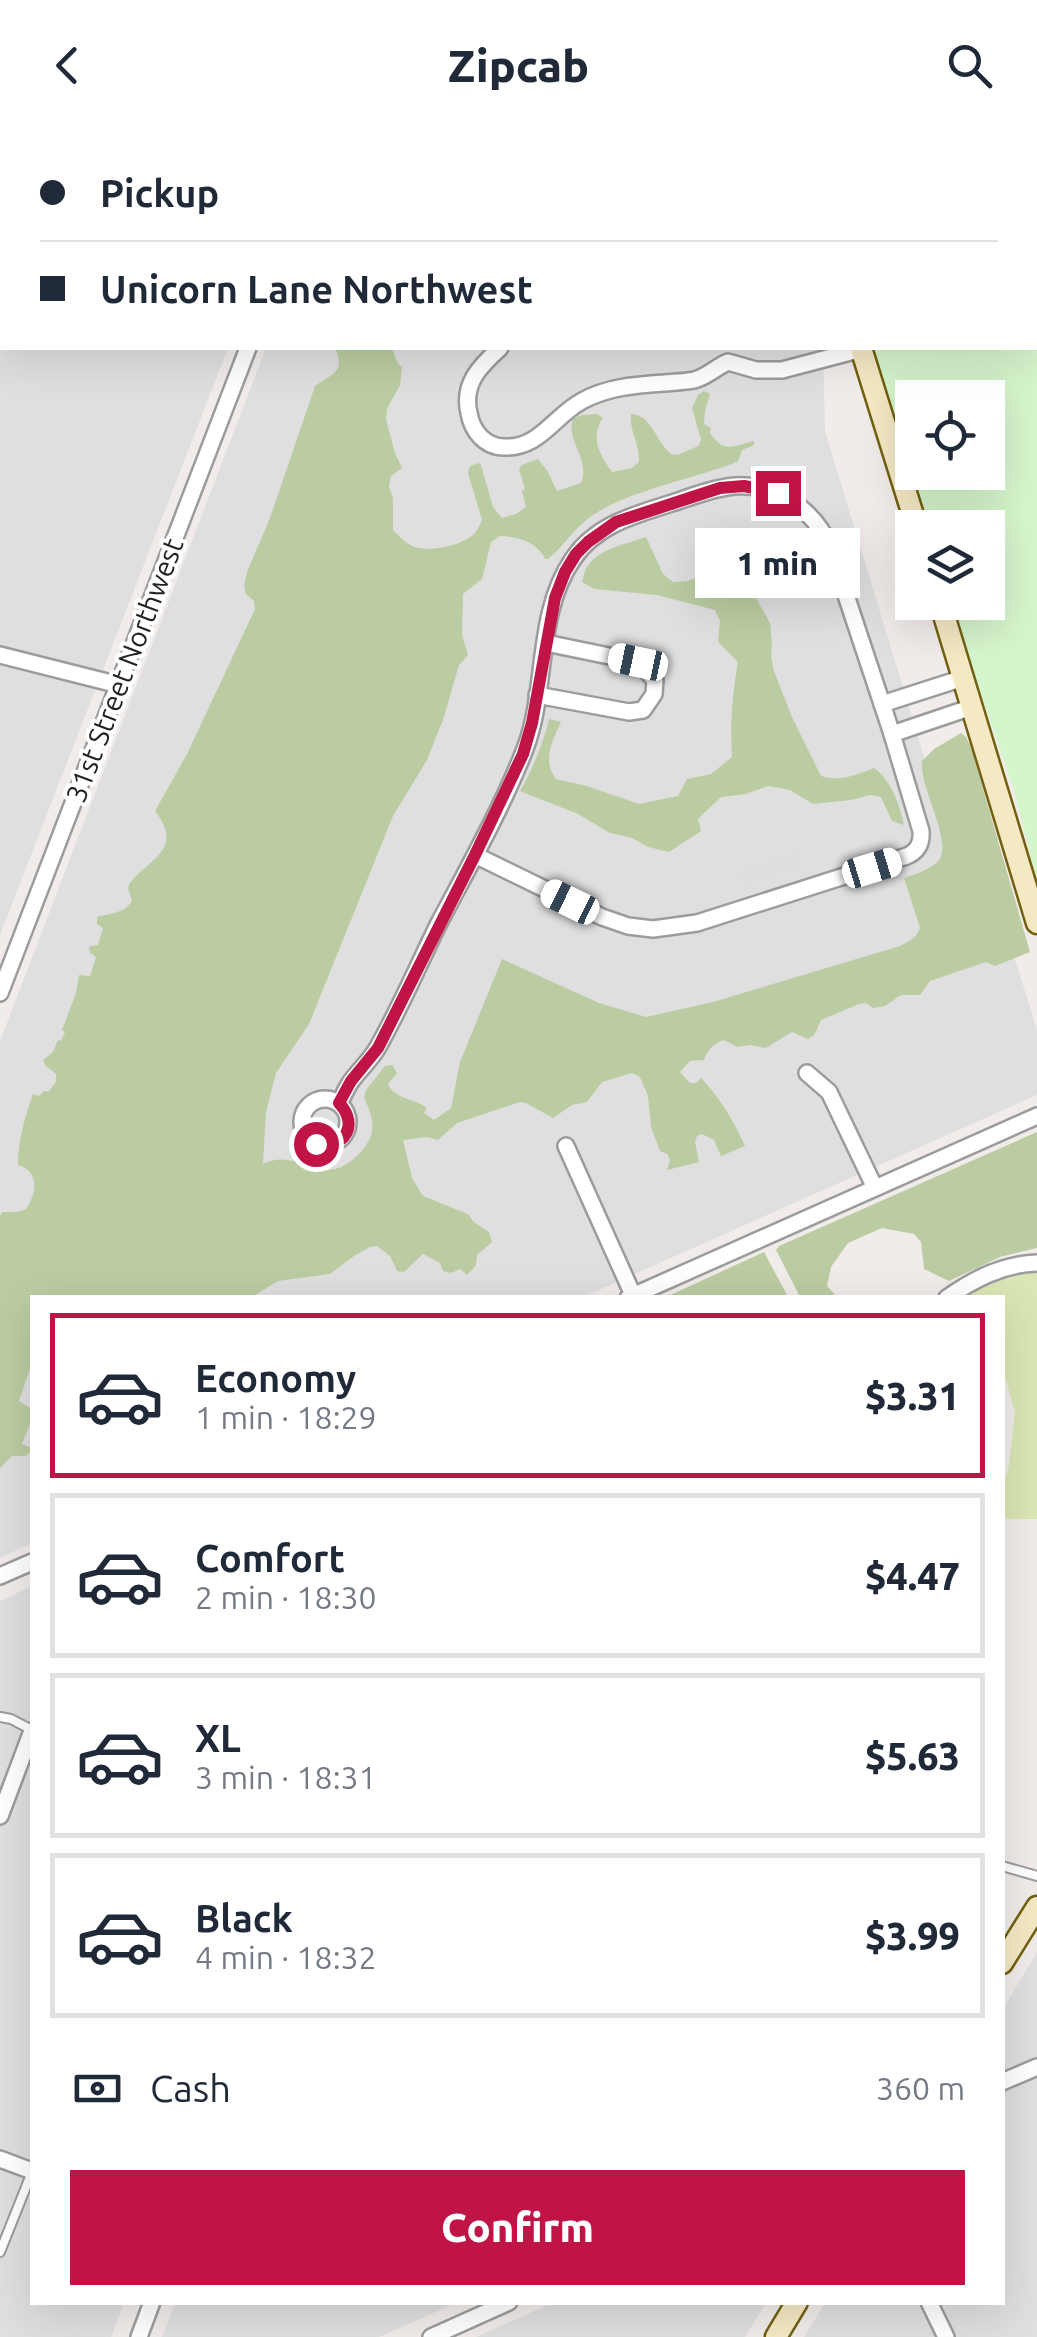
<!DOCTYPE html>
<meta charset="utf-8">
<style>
:root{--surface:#fff;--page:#f6f6f7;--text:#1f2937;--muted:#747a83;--line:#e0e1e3;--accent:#c01346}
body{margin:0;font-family:Ubuntu,sans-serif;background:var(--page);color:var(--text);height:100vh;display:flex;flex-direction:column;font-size:38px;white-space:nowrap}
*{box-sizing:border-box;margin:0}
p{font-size:32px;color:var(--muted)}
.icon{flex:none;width:55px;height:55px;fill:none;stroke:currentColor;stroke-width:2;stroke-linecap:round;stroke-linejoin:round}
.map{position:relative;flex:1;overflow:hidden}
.panel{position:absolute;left:30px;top:1165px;width:975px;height:1010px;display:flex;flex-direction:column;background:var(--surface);border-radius:0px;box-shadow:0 10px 40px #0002}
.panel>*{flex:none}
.top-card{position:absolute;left:0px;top:0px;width:1038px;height:220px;box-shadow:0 10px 40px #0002;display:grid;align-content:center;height:220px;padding:0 40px;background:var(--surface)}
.buttons{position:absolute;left:895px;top:250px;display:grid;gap:20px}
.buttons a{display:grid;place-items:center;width:110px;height:110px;border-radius:0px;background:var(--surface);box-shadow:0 10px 40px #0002;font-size:50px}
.end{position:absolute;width:45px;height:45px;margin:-22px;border:12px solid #c01346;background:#fff;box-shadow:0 0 0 5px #fff}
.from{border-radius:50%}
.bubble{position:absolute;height:70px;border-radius:0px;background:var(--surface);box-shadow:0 10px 40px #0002;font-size:32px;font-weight:800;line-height:70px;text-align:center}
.car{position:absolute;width:30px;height:60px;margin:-30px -15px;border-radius:12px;box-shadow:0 0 8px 2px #0007;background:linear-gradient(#fff 24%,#345 0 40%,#fff 0 76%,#345 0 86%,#fff 0)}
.top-card b{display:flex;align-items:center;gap:35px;height:95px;font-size:38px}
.top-card b+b{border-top:2px solid var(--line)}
.top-card i{width:25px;height:25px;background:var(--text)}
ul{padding:18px 0 0;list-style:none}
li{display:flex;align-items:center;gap:30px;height:165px;margin:0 20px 15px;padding:0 20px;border:5px solid var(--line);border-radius:0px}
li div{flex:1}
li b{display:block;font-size:38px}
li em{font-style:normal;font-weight:800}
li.active{border-color:var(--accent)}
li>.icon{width:90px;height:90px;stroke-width:1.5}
.pay{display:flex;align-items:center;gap:25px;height:110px;padding:0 40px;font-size:38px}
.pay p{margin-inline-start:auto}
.button{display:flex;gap:20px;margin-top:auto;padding:20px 40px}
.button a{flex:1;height:115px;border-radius:0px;background:var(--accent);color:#fff;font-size:40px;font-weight:800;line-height:115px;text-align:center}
header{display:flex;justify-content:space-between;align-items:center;height:130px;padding:0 40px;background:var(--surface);font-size:45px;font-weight:800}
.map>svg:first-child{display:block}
.residential{fill:#e0dfdf}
.grass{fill:#dbe6b5}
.forest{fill:#bbcca2}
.park{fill:#d5f5cc;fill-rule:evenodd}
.parking{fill:#dedede}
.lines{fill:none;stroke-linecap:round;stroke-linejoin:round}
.stream{stroke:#aedad7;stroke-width:5}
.lane-casing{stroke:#9c9c9c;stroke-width:12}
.street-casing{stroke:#9c9c9c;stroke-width:20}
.secondary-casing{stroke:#726010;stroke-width:25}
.lane{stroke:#fff;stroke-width:8}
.street{stroke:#fff;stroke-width:15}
.secondary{stroke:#f5e9c4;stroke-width:20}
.route{stroke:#c01346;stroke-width:12}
.labels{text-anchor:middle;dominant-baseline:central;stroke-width:8;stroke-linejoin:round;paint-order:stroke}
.street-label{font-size:28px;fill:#222;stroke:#fff}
</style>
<header><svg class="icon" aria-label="back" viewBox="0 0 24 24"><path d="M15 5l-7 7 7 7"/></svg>Zipcab<svg class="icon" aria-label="search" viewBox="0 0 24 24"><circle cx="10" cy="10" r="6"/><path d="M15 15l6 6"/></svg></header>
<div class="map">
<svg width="1037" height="2207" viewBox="0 0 1037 2207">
<rect width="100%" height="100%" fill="#f1ece9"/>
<!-- residential -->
<g class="residential">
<path d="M 0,124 L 2,124 L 2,218 L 228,218 L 0,805 Z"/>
<path d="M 266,218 L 823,218 L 825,301 L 985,827 L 1012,819 L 1037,900 L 1037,965 L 583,1167 L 123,1167 L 0,1160 L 0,911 Z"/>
<path d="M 32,1195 L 32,1413 L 0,1428 L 0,1271 Z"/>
<path d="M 32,1456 L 32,2172 L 124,2173 L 111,2207 L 0,2207 L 0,1471 Z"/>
<path d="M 1037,1822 L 1037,2207 L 804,2207 L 825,2173 L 1002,2172 L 1003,1879 Z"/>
<path d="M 554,2172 L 766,2172 L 766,2173 L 745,2207 L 476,2207 Z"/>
<path d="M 175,2173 L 175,2172 L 456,2173 L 379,2207 L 162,2207 Z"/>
</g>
<!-- grass -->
<path class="grass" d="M 1026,1143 L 1037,1143 L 1037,1389 L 1003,1389 L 1003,1356 L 1009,1335 L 1015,1282 L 1003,1240 L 1002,1168 L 966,1167 L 987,1154 Z"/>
<!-- forest -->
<g class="forest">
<path d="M 335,218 L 392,218 L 398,234 L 402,237 L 400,255 L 387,279 L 386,289 L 395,323 L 402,338 L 391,346 L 389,356 L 393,368 L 393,400 C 398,405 406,413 412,416 C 428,423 461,416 474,404 C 478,400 479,396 482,390 L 468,343 L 470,336 L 479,333 L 481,335 L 493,377 L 502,388 L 516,384 L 526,377 L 522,361 L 525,359 L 519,339 L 522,335 L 538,329 L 548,342 L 557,361 L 581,353 C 591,328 565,311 573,289 L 582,285 L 597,284 L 603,288 C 590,307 599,324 612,342 L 632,338 L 639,332 C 640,315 629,300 631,284 C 651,284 656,312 671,324 L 678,325 L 698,316 L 701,310 L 692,278 L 698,265 L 704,261 L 710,264 L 705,281 L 704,294 L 711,298 L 710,303 C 724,325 734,315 754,311 L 754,315 L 742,320 L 738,331 L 734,333 C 693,349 628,361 593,385 C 575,397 565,415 548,429 L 545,429 C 538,413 519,406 500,406 L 491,412 L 482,449 L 463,464 L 462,505 L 468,525 L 459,535 L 443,590 L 427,630 L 393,686 L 309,894 L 276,943 L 266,982 L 263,1034 C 302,1015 324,1067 364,1018 C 378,1000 372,986 364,967 L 366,960 L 385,936 L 392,935 L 397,943 L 388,954 C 395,970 415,968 427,978 L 424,983 L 434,990 L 451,978 L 460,932 L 502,829 L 599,873 L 646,887 L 713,872 L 900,816 C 909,811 917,808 920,798 L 904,748 C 915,744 932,739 939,730 C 953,711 919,657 922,631 L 934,619 L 961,603 L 966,607 L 971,617 L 1030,822 L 995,836 L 986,832 L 930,851 L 920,865 L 901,865 L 885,876 L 873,878 L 866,873 L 859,874 L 821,890 C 816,899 818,904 808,909 L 792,902 L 766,918 L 750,915 L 737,917 L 724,910 C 714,913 707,921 704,930 L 690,931 L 680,942 L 690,953 L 696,953 L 701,948 C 721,969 733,990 745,1016 L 721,1026 L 714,1010 L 702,1004 L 697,1006 L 695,1012 L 699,1032 L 667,1040 L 670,1030 L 667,1024 L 660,1021 L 651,997 L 648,966 L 640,947 L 632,943 L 602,952 L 587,972 L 572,975 L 553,988 L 526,973 L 520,972 L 457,993 L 438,1010 L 427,1007 L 403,1010 L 412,1048 L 423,1066 L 468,1084 L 474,1092 L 489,1102 L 492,1112 L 477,1125 L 476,1135 L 467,1145 L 460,1139 L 451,1143 L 443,1141 L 440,1133 L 423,1124 L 404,1142 L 397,1141 L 390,1126 L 377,1116 L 370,1117 L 354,1126 L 330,1144 L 278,1151 L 252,1167 L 32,1168 L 32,1232 L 19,1271 L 32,1279 L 32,1294 L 30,1294 L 22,1314 L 32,1318 L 32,1321 L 25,1326 L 12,1326 L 0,1338 L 0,1086 L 2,1082 L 17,1082 L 26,1079 C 37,1063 40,1042 18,1035 C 18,1010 25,987 33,964 L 39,966 L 44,961 L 49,961 L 56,952 L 56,944 L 45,935 L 43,930 L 53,922 L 58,910 L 61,911 L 65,902 L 62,900 L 76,863 L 79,845 L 90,846 L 96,827 L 90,823 L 89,818 L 90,816 L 98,815 L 103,798 L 97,794 L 97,787 C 110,783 124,784 132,771 L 128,758 L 129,754 C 149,729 185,719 155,681 L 187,624 L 255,479 L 254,471 L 246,464 L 244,457 L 247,442 L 270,388 L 315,256 C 332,244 346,242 335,218 Z"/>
<path d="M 646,407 L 663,444 L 673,452 L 688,451 L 701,446 L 711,450 C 725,440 739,447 753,441 L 755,466 L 770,493 L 772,514 L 771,527 L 774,541 L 792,587 L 821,646 C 840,652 857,645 874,638 C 892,651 899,674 904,695 L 892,691 L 881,667 L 870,665 L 851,670 L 813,674 L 790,660 L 768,656 L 746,664 L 721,667 L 698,689 L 701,701 L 669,722 L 648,717 L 632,708 L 610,703 L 578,684 L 520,661 C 532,641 544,611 549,589 L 561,592 C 552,612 542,630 556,649 L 587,656 L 639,674 L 678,666 L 687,649 L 711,644 L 732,627 C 730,595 732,565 738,532 L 718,512 L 720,491 L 715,480 L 657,465 L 594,459 L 582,452 C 584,447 584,441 587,437 C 599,418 627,414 646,407 Z"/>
<path d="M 1037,1002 L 1037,1118 L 1000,1127 L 949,1151 L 924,1139 L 921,1112 L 914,1104 L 882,1098 L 848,1113 L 831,1137 L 827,1156 L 837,1167 L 800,1167 L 776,1120 L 779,1116 Z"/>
<path d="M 764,1122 L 788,1167 L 666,1167 Z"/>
</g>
<!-- park -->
<path class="park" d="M 294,0 L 1037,0 L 1037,750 L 1013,657 L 949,473 L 988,472 L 988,398 L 928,397 L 909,347 L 870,218 L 1035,218 L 1035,2 L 297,2 ZM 912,268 L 988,268 L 988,342 L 912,342 Z"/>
<!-- parking -->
<path class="parking" d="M 797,720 L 803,737 L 741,756 L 736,740 Z"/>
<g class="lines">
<!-- stream -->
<g class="stream">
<path d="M 1029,0 L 1034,2"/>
<path d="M 398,2 L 400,0"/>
</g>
<!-- lane casing -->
<g class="lane-casing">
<g id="lane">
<path d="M 0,1587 L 11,1589 L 32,1600"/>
<path d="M 1002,1736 L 1037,1746"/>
<path d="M 0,2122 L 32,2042"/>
</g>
</g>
<!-- street casing -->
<g class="street-casing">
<g id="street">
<path d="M 0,107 L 2,107"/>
<path d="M 0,181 L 2,174"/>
<path d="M 500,218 C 480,236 462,254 469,283 C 472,301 485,317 504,317 C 539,319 554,286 582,271 C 607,257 635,255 664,253 C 674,252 684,252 694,250 C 707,247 716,237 728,232 L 756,240 L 782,240 L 862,219"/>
<path d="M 0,525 L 119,555"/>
<path d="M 537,565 L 629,582 L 643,580 L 654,564 L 655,550 L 638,532 L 546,513"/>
<path d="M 882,574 L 963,548"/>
<path d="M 892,604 L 972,577"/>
<path d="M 0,863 L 248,218"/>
<path d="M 807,943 L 829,962 L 875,1058"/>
<circle cx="325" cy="992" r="23"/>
<path d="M 339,973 C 343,967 346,959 350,953 C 358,941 370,931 378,917 C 400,878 418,836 438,795 C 468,738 502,678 525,619 C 548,559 535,484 573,429 C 595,396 633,385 669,374 C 688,368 707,360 727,357 C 771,350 813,377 830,417 L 892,604 L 921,701 C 922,713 918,721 907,726 L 697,793 L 653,799 L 628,796 L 602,787 L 475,725"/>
<path d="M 566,1016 L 633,1165"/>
<path d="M 628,1168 L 1037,986"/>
<path d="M 947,1168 C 974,1149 1003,1134 1037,1133"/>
<path d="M 0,1446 L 32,1432"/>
<path d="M 0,1686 L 32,1601"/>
<path d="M 1002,1952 L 1037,1937"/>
<path d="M 0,2029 L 32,2041"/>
<path d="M 929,2172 L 946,2207"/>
<path d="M 139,2207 L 152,2172"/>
<path d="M 431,2207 L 509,2172"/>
</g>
</g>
<!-- secondary casing -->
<g class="secondary-casing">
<g id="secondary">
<path d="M 795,0 L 795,2"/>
<path d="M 861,218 L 917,398"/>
<path d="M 940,472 L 1037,793"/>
<path d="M 1002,1833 L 1037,1777"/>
<path d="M 776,2207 L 797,2172"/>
</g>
</g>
<!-- lane -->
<use href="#lane" class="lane"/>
<!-- street -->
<use href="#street" class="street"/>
<!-- secondary -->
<use href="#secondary" class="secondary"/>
</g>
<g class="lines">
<!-- route -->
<path class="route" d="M 316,1014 C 344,1020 360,995 339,973 L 351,951 L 378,918 L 475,725 L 523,624 L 532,593 L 555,468 L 565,442 L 576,424 L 588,412 L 616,392 L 720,358 L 744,356 L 778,363"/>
</g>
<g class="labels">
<!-- street labels -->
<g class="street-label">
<text transform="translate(124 540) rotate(-69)">31st Street Northwest</text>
</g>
</g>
</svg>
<div class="buttons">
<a><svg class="icon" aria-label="locate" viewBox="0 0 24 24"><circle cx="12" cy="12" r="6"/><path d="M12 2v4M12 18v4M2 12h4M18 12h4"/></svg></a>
<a><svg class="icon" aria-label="layers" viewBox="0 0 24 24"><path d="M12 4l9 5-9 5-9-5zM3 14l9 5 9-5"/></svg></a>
</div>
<i class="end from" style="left:316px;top:1014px"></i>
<i class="end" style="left:778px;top:363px"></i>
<div class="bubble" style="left:695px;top:398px;width:165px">1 min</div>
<i class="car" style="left:638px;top:532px;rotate:282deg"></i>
<i class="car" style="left:872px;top:738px;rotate:73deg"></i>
<i class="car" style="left:570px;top:772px;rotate:296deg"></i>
<div class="top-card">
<b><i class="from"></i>Pickup</b>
<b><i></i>Unicorn Lane Northwest</b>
</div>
<section class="panel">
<ul>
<li class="active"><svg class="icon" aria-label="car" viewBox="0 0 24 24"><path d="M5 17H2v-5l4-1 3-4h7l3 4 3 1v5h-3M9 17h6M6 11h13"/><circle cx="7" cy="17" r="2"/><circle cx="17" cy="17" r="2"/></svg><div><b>Economy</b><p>1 min · 18:29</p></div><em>$3.31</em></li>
<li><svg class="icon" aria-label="car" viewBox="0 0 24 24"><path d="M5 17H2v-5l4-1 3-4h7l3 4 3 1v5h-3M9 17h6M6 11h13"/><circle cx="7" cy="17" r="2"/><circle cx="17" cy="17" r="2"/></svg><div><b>Comfort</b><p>2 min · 18:30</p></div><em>$4.47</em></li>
<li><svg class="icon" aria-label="car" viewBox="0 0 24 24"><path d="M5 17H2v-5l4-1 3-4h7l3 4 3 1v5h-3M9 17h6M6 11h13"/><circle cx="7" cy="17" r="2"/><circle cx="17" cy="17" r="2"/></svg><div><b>XL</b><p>3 min · 18:31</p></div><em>$5.63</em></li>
<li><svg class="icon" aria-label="car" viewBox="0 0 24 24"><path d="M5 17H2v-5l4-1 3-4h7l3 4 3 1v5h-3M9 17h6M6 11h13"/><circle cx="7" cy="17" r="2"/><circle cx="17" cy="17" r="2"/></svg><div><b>Black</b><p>4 min · 18:32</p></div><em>$3.99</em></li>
</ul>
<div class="pay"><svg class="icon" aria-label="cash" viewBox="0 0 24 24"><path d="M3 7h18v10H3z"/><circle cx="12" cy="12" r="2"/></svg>Cash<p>360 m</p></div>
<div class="button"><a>Confirm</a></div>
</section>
</div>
